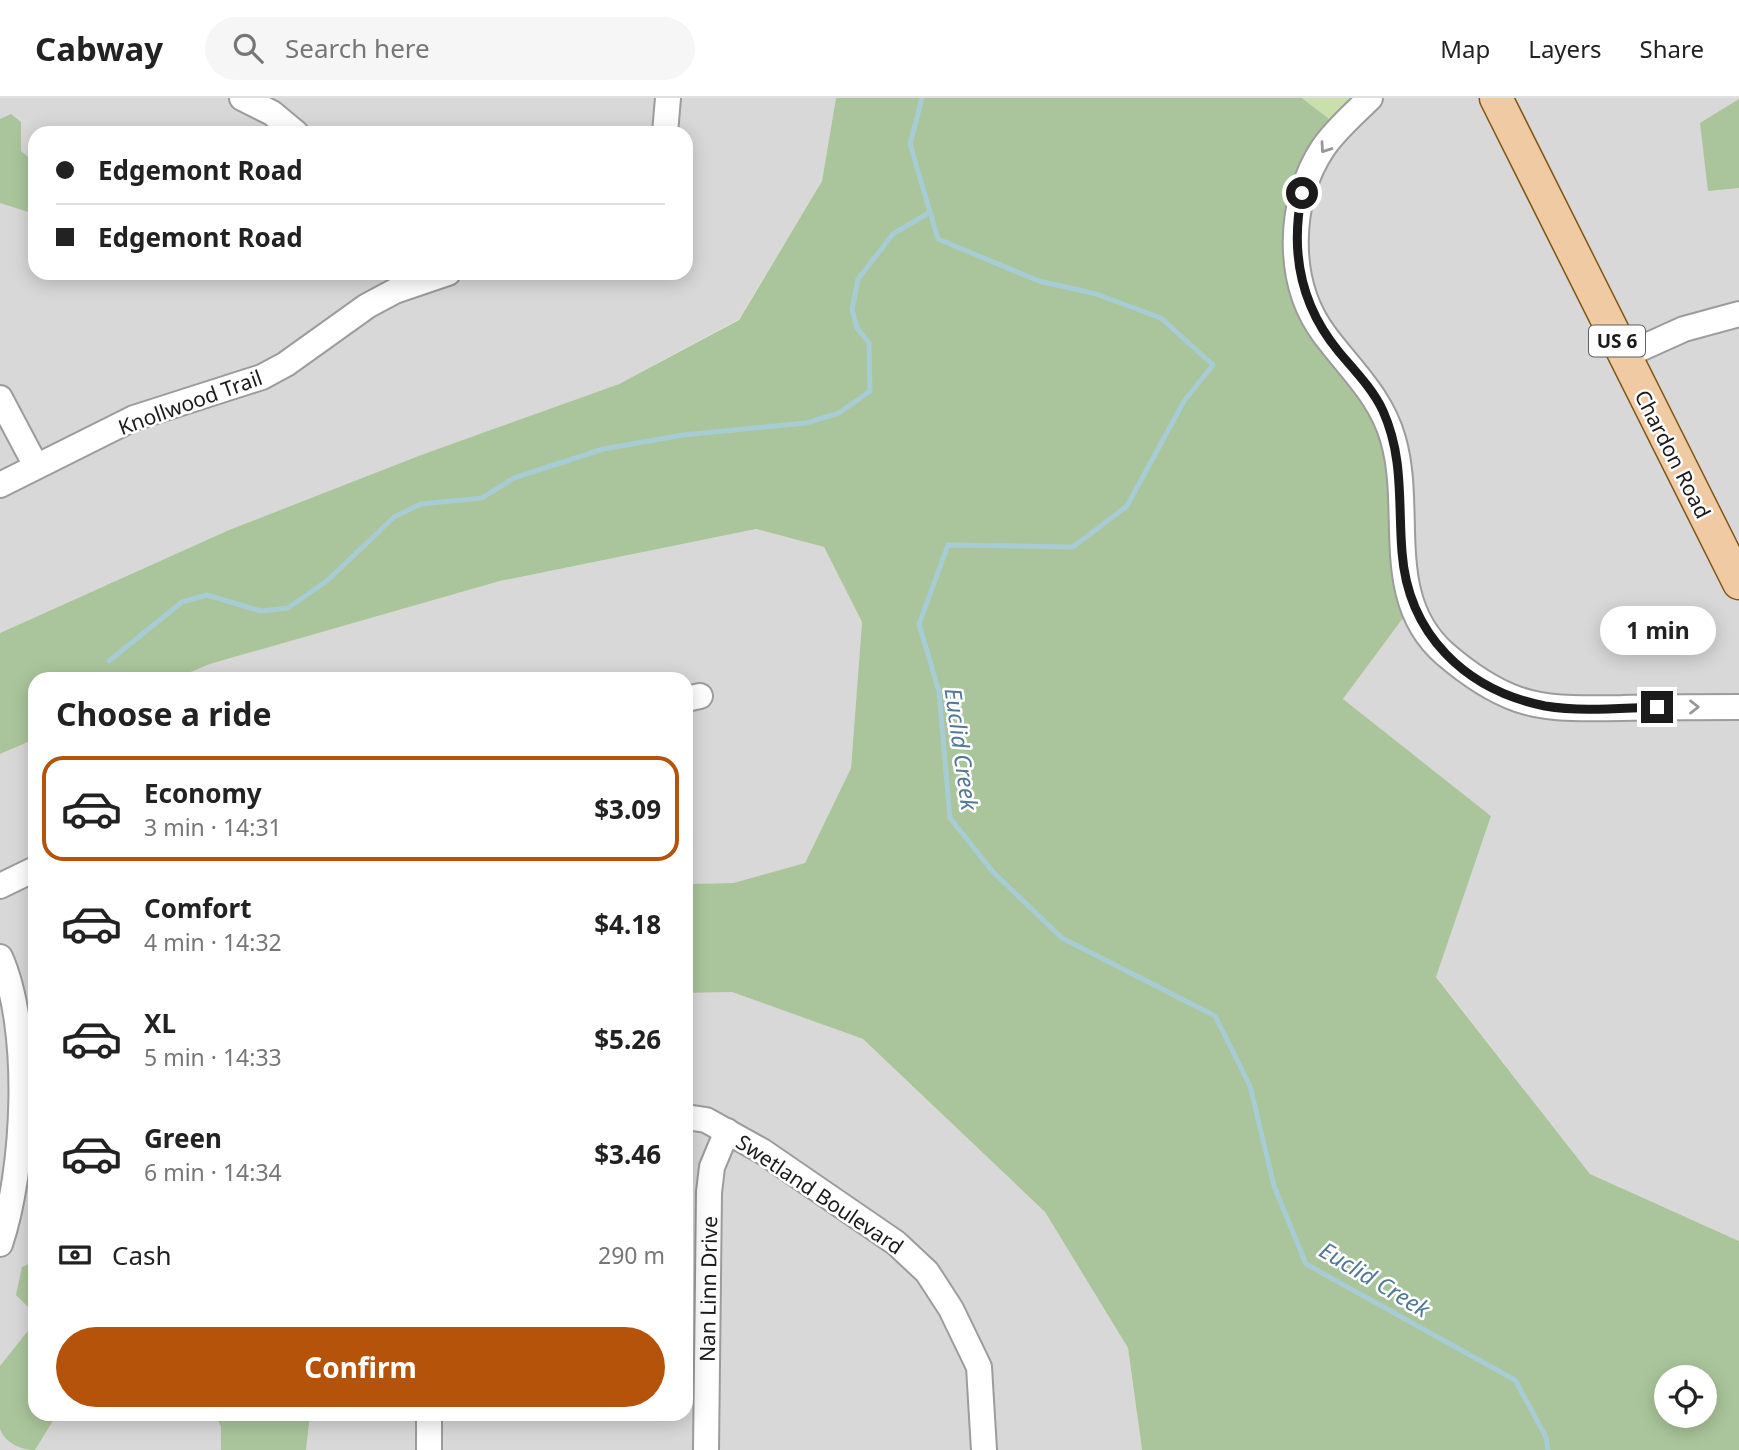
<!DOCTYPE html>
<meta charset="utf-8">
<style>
:root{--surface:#fff;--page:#f6f6f6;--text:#222;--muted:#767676;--line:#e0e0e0;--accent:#b45309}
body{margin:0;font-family:"Noto Sans",sans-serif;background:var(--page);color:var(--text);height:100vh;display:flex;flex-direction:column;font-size:26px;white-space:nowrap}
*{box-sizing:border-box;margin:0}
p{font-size:23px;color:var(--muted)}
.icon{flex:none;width:38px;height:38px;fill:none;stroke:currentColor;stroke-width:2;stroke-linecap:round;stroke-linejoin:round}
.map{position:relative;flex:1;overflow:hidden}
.sheet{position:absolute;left:28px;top:574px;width:665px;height:749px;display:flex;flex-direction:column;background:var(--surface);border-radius:21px;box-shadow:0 4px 18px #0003}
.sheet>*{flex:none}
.banner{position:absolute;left:28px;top:28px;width:665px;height:154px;border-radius:21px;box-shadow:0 4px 18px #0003;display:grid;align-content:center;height:154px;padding:0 28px;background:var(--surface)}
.buttons{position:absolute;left:1654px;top:1267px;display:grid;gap:14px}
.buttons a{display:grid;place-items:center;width:63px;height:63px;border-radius:50%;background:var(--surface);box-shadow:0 4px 18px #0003;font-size:35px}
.end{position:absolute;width:32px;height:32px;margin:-16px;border:9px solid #1b1b1b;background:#fff;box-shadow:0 0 0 4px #fff}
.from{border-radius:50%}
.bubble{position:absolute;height:49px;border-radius:24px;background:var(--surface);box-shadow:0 4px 18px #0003;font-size:23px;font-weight:700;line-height:49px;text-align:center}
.banner b{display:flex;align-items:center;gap:24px;height:66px;font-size:26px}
.banner b+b{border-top:2px solid var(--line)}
.banner i{width:18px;height:18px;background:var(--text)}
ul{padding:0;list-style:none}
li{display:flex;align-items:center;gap:21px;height:105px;margin:0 14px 10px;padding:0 14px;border:4px solid transparent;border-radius:21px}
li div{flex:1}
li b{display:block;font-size:26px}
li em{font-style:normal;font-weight:700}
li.selected{border-color:var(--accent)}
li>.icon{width:63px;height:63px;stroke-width:1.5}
h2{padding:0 28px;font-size:32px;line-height:84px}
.pay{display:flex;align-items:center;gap:18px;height:77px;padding:0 28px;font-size:26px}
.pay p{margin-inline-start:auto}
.primary-button{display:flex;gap:14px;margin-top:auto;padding:14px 28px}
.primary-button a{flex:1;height:80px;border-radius:42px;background:var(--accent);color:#fff;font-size:28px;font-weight:700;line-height:80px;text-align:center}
header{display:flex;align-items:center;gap:42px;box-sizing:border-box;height:98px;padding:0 35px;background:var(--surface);border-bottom:2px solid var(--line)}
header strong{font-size:33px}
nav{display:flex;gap:38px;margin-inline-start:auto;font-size:24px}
.search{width:490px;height:63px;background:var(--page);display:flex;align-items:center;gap:18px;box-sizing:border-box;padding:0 24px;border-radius:38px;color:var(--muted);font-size:26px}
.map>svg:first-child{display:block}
.residential{fill:#d9d8d8;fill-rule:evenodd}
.grass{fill:#c9e0ad}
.forest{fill:#aac59b;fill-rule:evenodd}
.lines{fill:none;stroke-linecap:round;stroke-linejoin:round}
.stream{stroke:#a7ccd4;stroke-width:5}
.minor-casing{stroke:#9c9c9c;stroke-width:28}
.major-casing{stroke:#805512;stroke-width:35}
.minor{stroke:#fff;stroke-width:24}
.major{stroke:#efcaa3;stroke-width:32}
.oneway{stroke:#989898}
.route{stroke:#1b1b1b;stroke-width:9}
.labels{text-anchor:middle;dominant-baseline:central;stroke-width:5;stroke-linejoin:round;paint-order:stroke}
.shield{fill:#fff;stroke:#5f5f5f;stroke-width:2}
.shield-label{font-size:19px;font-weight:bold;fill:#1b1b1b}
.street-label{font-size:21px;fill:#1b1b1b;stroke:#fff}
.water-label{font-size:23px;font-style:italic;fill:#517896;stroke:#fff}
</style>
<header>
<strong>Cabway</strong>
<div class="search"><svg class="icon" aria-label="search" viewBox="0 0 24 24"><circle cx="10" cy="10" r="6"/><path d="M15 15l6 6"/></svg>Search here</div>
<nav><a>Map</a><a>Layers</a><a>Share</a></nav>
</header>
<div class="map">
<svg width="1739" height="1352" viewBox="0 0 1739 1352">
<rect width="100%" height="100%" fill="#ebe7e2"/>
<!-- residential -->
<g class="residential">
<path d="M 0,0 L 836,0 L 822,83 L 739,221 L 619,286 L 421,357 L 229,432 L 0,535 ZM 35,35 L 686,35 L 686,175 L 35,175 Z"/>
<path d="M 1370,0 L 1739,0 L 1739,1143 L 1590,1076 L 1436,878 L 1491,718 L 1343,601 L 1412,508 L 1322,233 L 1296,139 L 1341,30 Z"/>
<path d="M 756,431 L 824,449 L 862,524 L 851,670 L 805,765 L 733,785 L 686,786 L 686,581 L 174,581 L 210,566 L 500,483 Z"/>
<path d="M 35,641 L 35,1316 L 686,1316 L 686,895 L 732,894 L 863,941 L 1045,1114 L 1128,1250 L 1142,1352 L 0,1352 L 0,656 Z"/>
</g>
<!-- grass -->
<path class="grass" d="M 1302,0 L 1370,0 L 1341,30 Z"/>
<!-- forest -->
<g class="forest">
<path d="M 836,0 L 1302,0 L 1341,30 L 1312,70 L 1302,187 L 1382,311 L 1412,508 L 1343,601 L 1491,718 L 1436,879 L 1590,1076 L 1739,1143 L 1739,1352 L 1142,1352 L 1128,1250 L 1045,1114 L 863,941 L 732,894 L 686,895 L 686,786 L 733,785 L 805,765 L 851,670 L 862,524 L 824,449 L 756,431 L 500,483 L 210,566 L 174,581 L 35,581 L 35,641 L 0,656 L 0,535 L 229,432 L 421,357 L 619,286 L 739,222 L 822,83 ZM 1666,1279 L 1704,1279 L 1704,1318 L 1666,1318 Z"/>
<path d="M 1739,1 L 1739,90 L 1708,93 L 1700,25 Z"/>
<path d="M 11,16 L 21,24 L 21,53 L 35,65 L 35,116 L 0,105 L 0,21 Z"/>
<path d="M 35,1163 L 35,1216 L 16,1197 L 22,1169 Z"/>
<path d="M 35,1224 L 35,1316 L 57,1316 L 35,1352 C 21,1352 5,1345 0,1331 L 0,1268 Z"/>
<path d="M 214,1316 L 310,1316 L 306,1352 L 221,1352 L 221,1328 Z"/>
</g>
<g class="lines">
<!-- stream -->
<g class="stream">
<path d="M 922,0 L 910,46 L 938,141 L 1039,183 L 1096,196 L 1161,220 L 1213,267 L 1184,303 L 1127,408 L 1073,449 L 948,447 L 919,526 L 939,594 L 950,720 L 993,774 L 1062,840 L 1215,918 L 1250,988 L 1274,1088 L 1306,1166 L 1515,1282 L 1546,1339 L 1548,1352"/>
<path d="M 109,563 L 182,504 L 207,497 L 261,513 L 288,510 L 328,482 L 394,419 L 421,406 L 482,400 L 514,380 L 603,351 L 683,337 L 806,325 L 839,315 L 870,293 L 869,245 L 857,230 L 852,212 L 858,181 L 893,136 L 930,114"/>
</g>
<!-- minor casing -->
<g class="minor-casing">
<g id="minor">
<path d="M 242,0 L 272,15 L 296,35"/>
<path d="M 1370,0 C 1354,16 1336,31 1323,50 C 1288,103 1285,183 1324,236 C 1349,270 1381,298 1393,341 C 1414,413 1381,500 1445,556 C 1466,574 1492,592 1517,601 C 1550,613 1588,610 1622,610 C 1661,609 1700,609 1739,609"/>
<path d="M 665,35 L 668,0"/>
<path d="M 1624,258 L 1684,231 L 1739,216"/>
<path d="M 0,300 L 36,368"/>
<path d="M 0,387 L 134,320 L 262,279 L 286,266 L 367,208 L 395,193 L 448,175"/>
<path d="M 686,601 L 700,598"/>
<path d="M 0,788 L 35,771"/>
<path d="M 0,859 C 32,930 25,1073 0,1146"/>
<path d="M 686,1019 L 706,1022 L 762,1053 L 896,1145 L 927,1174 L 951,1211 L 979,1269 L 984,1352"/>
<path d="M 429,1352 L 429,1316"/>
<path d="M 706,1352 L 709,1094 L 712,1069 L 727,1033"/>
</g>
</g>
<!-- major casing -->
<g class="major-casing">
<path id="major" d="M 1496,0 L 1739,485"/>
</g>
<!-- minor -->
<use href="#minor" class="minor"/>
<!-- major -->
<use href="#major" class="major"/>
</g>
<!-- one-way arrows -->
<defs><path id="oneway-chevron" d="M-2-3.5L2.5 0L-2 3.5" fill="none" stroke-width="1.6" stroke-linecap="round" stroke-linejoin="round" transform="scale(1.75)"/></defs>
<g class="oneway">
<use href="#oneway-chevron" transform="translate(1325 50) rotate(125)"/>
<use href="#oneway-chevron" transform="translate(1694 609)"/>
</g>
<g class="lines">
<!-- route -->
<path class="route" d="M 1302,95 C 1290,154 1300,207 1339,254 C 1354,272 1373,291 1383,313 C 1404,360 1398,405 1402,454 C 1408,536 1465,592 1545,608 C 1581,614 1621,610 1657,609"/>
</g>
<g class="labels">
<!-- shield labels -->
<rect class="shield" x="1589" y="227.5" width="56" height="31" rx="5"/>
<g class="shield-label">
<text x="1617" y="243">US 6</text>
</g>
<!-- street labels -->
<g class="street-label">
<text transform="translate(190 304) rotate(-20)">Knollwood Trail</text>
<text transform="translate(1673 356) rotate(63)">Chardon Road</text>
<text transform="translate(820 1096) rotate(34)">Swetland Boulevard</text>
<text transform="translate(708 1191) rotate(-89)">Nan Linn Drive</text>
</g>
<!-- water labels -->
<g class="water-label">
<text transform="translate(962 651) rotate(82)">Euclid Creek</text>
<text transform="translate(1375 1181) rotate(31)">Euclid Creek</text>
</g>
</g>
</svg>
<div class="buttons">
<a><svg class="icon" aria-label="locate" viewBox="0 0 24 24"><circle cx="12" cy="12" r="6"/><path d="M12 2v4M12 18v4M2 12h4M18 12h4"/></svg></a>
</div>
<i class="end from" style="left:1302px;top:95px"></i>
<i class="end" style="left:1657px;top:609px"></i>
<div class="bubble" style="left:1600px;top:508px;width:116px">1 min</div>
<div class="banner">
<b><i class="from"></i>Edgemont Road</b>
<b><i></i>Edgemont Road</b>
</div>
<section class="sheet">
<h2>Choose a ride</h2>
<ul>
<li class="selected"><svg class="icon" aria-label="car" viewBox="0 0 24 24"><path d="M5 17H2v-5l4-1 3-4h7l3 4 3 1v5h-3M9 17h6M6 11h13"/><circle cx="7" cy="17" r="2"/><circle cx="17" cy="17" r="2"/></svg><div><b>Economy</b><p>3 min · 14:31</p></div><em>$3.09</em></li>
<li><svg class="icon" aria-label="car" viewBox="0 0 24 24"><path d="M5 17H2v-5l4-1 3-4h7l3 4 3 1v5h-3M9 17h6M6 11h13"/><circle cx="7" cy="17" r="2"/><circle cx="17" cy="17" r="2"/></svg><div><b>Comfort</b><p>4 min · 14:32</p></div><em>$4.18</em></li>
<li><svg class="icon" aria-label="car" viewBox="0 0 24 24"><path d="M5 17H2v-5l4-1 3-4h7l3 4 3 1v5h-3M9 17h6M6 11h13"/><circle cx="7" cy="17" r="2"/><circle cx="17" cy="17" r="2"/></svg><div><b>XL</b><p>5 min · 14:33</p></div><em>$5.26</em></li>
<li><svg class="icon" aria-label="car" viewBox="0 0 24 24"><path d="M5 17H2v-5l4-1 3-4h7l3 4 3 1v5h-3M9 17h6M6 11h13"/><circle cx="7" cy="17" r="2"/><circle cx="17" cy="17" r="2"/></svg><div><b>Green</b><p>6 min · 14:34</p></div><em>$3.46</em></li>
</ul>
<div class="pay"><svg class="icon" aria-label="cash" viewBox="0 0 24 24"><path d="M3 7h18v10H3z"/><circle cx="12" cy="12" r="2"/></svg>Cash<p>290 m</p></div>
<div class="primary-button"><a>Confirm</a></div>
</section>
</div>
